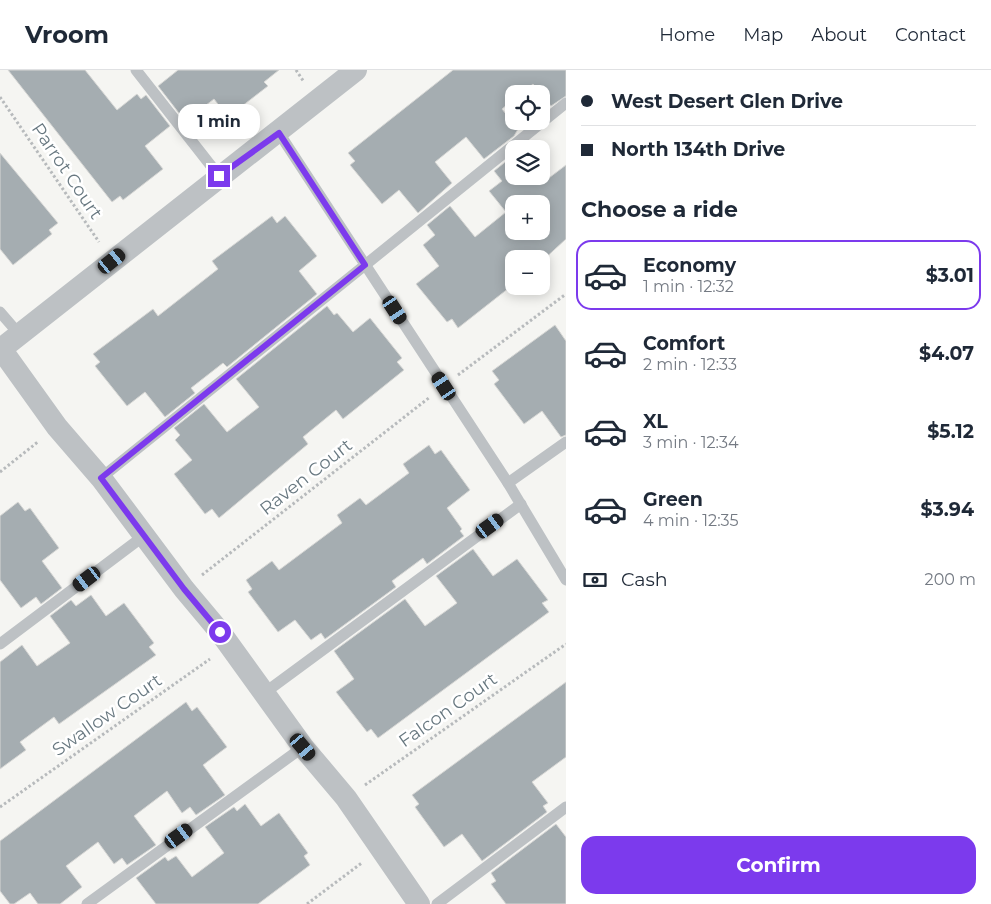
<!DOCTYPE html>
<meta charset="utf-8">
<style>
:root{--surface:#fff;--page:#f2f2f3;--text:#1f2937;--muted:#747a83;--line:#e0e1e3;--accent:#7c3aed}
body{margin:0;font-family:Montserrat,sans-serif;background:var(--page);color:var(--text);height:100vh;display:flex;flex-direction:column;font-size:19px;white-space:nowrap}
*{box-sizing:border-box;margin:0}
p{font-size:16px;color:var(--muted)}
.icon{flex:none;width:28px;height:28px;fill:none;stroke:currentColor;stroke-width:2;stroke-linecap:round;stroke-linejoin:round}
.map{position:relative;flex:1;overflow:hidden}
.side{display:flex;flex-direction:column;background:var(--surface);width:425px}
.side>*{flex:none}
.guide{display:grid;align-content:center;height:110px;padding:0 15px;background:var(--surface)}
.fabs{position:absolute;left:505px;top:15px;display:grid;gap:10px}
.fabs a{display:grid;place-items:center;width:45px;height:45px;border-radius:10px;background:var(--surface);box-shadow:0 2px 12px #0003;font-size:25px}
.end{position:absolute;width:22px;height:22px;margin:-11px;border:6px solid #7c3aed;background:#fff;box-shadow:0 0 0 2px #fff}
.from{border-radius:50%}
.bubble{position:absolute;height:35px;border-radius:15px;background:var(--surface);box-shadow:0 2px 12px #0003;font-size:16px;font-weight:700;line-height:35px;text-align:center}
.car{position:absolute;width:15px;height:30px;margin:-15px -8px;border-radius:6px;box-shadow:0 0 4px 1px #0007;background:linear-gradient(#222 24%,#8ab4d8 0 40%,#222 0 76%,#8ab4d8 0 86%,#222 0)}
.guide b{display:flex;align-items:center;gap:18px;height:48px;font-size:19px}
.guide b+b{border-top:1px solid var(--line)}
.guide i{width:12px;height:12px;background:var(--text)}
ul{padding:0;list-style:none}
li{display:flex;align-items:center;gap:15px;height:70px;margin:0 10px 8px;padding:0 5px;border:2px solid transparent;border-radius:15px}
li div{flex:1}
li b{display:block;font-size:19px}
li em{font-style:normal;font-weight:700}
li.active{border-color:var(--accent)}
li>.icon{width:45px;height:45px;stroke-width:1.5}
h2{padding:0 15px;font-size:22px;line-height:60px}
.pay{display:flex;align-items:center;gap:12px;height:55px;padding:0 15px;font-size:19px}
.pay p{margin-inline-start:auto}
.primary-button{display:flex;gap:10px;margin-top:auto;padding:10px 15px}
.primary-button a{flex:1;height:58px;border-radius:15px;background:var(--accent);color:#fff;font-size:20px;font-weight:700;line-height:58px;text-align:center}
header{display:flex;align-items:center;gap:30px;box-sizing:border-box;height:70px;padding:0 25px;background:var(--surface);border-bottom:1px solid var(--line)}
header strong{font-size:24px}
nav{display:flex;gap:28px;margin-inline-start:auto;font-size:18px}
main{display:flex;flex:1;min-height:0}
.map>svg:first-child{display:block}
.building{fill:#a5adb1;stroke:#d7d7d5;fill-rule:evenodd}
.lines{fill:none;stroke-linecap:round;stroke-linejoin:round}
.path{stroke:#b7babc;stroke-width:3;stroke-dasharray:2.5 2.5;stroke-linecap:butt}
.service{stroke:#bdc1c4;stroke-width:11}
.minor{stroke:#bdc1c4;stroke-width:22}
.route{stroke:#7c3aed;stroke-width:6}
.labels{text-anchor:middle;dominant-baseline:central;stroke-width:5;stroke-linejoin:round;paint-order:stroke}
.street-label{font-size:18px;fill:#687880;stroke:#fff}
</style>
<header>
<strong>Vroom</strong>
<nav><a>Home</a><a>Map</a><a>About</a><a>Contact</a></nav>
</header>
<main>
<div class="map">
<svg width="566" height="834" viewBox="0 0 566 834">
<rect width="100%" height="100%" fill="#f5f5f2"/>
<!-- building -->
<g class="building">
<path d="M 8,0 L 85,0 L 117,40 L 137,24 L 141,29 L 146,25 L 170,56 L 145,76 L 163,99 L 123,130 L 120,126 L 112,132 Z"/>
<path d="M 178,0 L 279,0 L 264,12 L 268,16 L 228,47 L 214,29 L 193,45 L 190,40 L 182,47 L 158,16 Z"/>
<path d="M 453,0 L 566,0 L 566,26 L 551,36 L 533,14 L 521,24 L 514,24 L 514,29 L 502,39 L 518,59 L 514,66 L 484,89 L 466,67 L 435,92 L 452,113 L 418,143 L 399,120 L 382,134 L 350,95 L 355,91 L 348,83 Z"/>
<path d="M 0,83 L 58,153 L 49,160 L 52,164 L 13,195 L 0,179 Z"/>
<path d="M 514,85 L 514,106 L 535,106 L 541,114 L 566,95 L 566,169 L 541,192 L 541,189 L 514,189 L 514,214 L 458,258 L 452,249 L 447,252 L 416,214 L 439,196 L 423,175 L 435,165 L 427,155 L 450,136 L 475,167 L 506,142 L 489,121 L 502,111 L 494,101 ZM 514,134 L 541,134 L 541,161 L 514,161 Z"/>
<path d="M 272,146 L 277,153 L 285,146 L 317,186 L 299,201 L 317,224 L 227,297 L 223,293 L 191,318 L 195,323 L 165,347 L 145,322 L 127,336 L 95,296 L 100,292 L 93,284 L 153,239 L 158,246 L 218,199 L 212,191 Z"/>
<path d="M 327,236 L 334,245 L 337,243 L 353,262 L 370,248 L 402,288 L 397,292 L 404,300 L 343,349 L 336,340 L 303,367 L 308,374 L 219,448 L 212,439 L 205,444 L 174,404 L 192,390 L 175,370 L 180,365 L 174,358 L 204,334 L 227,362 L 259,337 L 236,309 Z"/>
<path d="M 555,255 L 566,271 L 566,365 L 561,367 L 542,341 L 524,354 L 494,314 L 499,310 L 492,301 Z"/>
<path d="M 429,375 L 435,384 L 441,380 L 470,420 L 447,438 L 462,459 L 460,461 L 464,466 L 427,494 L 423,488 L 392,511 L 396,517 L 325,569 L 321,563 L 311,570 L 295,550 L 278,562 L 248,522 L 252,519 L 246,510 L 272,491 L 279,500 L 342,453 L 337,445 L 360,428 L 366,435 L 409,403 L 403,394 Z"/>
<path d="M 18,432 L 25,441 L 30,438 L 59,478 L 42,491 L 62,518 L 41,534 L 36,527 L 21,538 L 0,510 L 0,446 Z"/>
<path d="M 473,479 L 493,506 L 517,489 L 548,530 L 542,533 L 549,542 L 378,668 L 371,659 L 367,662 L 336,622 L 354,609 L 334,581 L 405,529 L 425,556 L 457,533 L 436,506 Z"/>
<path d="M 91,525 L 106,546 L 124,533 L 154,573 L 149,577 L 156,585 L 59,654 L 54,647 L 20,672 L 26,680 L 0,699 L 0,592 L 22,575 L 37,596 L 70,573 L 50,546 L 71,530 L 76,536 Z"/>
<path d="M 566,612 L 566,687 L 532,712 L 548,733 L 543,736 L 547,742 L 482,791 L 462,764 L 444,777 L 415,737 L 419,734 L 412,725 Z"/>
<path d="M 186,632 L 192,641 L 197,637 L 227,677 L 203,695 L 225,725 L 196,745 L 190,737 L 182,743 L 167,721 L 134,746 L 156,775 L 127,795 L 122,788 L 114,794 L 98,772 L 66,796 L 82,817 L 60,834 L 38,834 L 30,823 L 14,834 L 10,834 L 0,821 L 0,771 Z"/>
<path d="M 245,734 L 261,756 L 279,743 L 308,783 L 304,786 L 310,795 L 258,834 L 156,834 L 136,808 L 165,787 L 168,791 L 176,786 L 192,807 L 224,783 L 205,757 L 234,737 L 237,741 Z"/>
<path d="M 556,754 L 566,767 L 566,834 L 506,834 L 491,814 L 496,811 L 491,803 Z"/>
</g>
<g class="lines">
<!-- path -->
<g class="path">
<path d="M 296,0 L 304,12"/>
<path d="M 0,27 L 99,172"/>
<path d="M 458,305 L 566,224"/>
<path d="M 0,402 L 39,371"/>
<path d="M 202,505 L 430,327"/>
<path d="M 365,715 L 566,574"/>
<path d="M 0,737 L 210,589"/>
<path d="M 307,834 L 363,792"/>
</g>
<!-- service -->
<g class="service">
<path d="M 136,0 L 219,106"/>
<path d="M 279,63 L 508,413 L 566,510"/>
<path d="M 0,242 L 19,264"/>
<path d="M 101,408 L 566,33"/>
<path d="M 508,413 L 566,372"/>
<path d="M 0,574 L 145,465"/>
<path d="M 263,624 L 521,434"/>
<path d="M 87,834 L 303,677"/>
<path d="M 437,834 L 566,737"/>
</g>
<!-- minor -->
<path class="minor" d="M 356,0 L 1,279 L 57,357 L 101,408 L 184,519 L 220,562 L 303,677 L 346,728 L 419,834"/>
</g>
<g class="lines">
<!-- route -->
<path class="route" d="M 219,106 L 279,63 L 365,195 L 101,408 L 184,519 L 220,562"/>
</g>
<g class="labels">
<!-- street labels -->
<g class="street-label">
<text transform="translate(67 101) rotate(56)">Parrot Court</text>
<text transform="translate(306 407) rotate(-38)">Raven Court</text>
<text transform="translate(448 640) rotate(-35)">Falcon Court</text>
<text transform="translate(107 645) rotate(-35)">Swallow Court</text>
</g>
</g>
</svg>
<div class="fabs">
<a><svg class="icon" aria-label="locate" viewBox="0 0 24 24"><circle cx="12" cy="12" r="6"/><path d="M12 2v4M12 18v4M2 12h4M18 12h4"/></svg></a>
<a><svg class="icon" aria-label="layers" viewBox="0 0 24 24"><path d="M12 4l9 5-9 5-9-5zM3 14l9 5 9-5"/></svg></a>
<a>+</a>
<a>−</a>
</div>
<i class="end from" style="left:220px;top:562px"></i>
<i class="end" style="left:219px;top:106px"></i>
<div class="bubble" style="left:178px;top:34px;width:82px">1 min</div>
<i class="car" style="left:112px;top:191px;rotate:51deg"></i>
<i class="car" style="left:395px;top:240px;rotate:147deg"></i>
<i class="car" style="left:444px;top:316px;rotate:327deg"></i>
<i class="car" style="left:490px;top:456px;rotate:54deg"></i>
<i class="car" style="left:87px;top:509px;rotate:233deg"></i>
<i class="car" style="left:303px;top:677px;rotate:140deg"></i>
<i class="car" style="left:179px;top:766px;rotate:54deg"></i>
</div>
<section class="side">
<div class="guide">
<b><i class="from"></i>West Desert Glen Drive</b>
<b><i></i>North 134th Drive</b>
</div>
<h2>Choose a ride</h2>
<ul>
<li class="active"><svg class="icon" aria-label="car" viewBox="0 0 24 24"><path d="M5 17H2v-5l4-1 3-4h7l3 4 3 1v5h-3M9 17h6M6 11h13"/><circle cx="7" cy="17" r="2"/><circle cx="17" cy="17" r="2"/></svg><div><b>Economy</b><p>1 min · 12:32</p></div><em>$3.01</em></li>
<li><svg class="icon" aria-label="car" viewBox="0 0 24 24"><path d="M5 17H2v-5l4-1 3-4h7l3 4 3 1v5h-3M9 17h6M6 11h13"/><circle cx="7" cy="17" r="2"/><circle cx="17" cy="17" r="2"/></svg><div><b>Comfort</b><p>2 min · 12:33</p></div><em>$4.07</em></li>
<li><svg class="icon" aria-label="car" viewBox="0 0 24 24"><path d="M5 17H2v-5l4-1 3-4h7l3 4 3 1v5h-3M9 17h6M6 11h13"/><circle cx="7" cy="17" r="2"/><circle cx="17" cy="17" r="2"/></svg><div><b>XL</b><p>3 min · 12:34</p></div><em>$5.12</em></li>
<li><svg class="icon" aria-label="car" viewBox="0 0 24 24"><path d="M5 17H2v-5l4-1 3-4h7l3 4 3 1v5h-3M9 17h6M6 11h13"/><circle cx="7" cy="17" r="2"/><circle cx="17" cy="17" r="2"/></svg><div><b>Green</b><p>4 min · 12:35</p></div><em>$3.94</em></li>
</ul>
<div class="pay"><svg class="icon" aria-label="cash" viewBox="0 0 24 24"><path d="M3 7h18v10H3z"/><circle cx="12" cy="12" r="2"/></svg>Cash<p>200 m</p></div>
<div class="primary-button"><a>Confirm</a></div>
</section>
</main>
